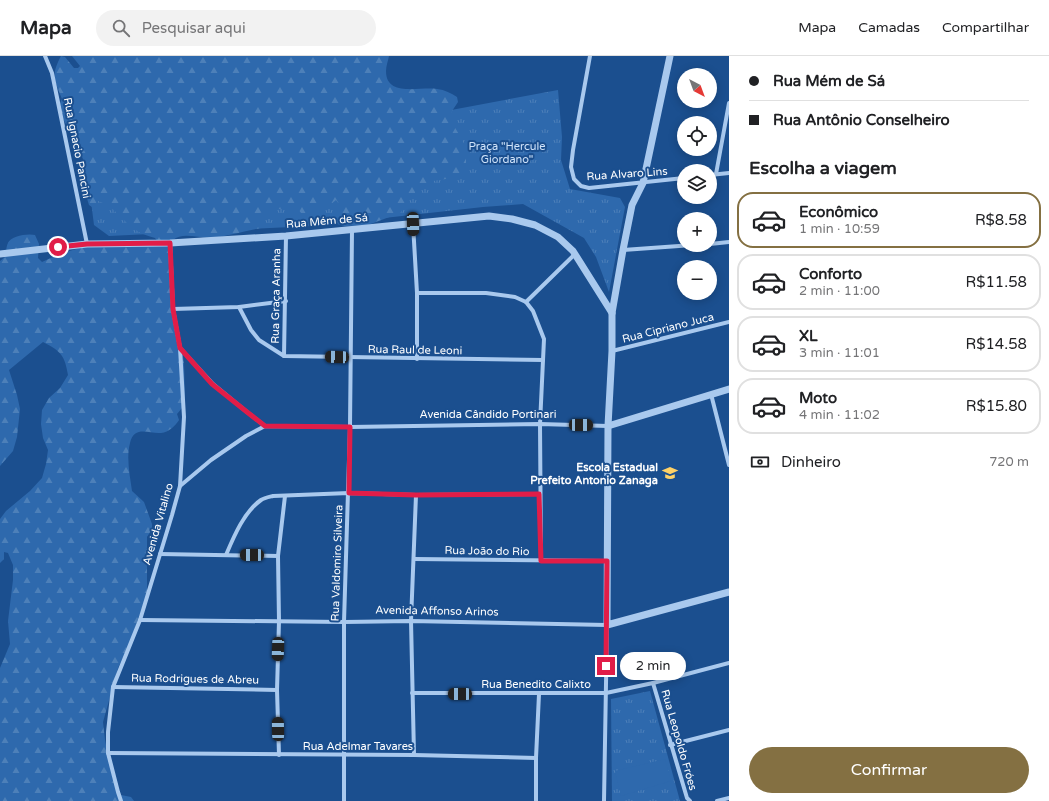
<!DOCTYPE html>
<html lang="pt">
<meta charset="utf-8">
<style>
:root{--surface:#fff;--page:#f2f2f2;--text:#202124;--muted:#757577;--line:#e0e0e0;--accent:#847042}
body{margin:0;font-family:"Varela Round",sans-serif;background:var(--page);color:var(--text);height:100vh;display:flex;flex-direction:column;font-size:15px;white-space:nowrap}
*{box-sizing:border-box;margin:0}
p{font-size:13px;color:var(--muted)}
.icon{flex:none;width:22px;height:22px;fill:none;stroke:currentColor;stroke-width:2;stroke-linecap:round;stroke-linejoin:round}
.map{position:relative;flex:1;overflow:hidden}
.details{display:flex;flex-direction:column;background:var(--surface);width:320px}
.details>*{flex:none}
.banner{display:grid;align-content:center;height:88px;padding:0 20px;background:var(--surface)}
.needle{width:26px;rotate:139deg}
.fabs{position:absolute;left:677px;top:12px;display:grid;gap:8px}
.fabs a{display:grid;place-items:center;width:40px;height:40px;border-radius:50%;background:var(--surface);box-shadow:0 2px 10px #0003;font-size:20px}
.end{position:absolute;width:18px;height:18px;margin:-9px;border:5px solid #e11d48;background:#fff;box-shadow:0 0 0 2px #fff}
.from{border-radius:50%}
.bubble{position:absolute;height:28px;border-radius:14px;background:var(--surface);box-shadow:0 2px 10px #0003;font-size:13px;font-weight:600;line-height:28px;text-align:center}
.car{position:absolute;width:12px;height:24px;margin:-12px -6px;border-radius:5px;box-shadow:0 0 3px 1px #0007;background:linear-gradient(#222 24%,#8ab4d8 0 40%,#222 0 76%,#8ab4d8 0 86%,#222 0)}
.banner b{display:flex;align-items:center;gap:14px;height:38px;font-size:15px}
.banner b+b{border-top:1px solid var(--line)}
.banner i{width:10px;height:10px;background:var(--text)}
ul{padding:0;list-style:none}
li{display:flex;align-items:center;gap:12px;height:56px;margin:0 8px 6px;padding:0 12px;border:2px solid var(--line);border-radius:16px}
li div{flex:1}
li b{display:block;font-size:15px}
li em{font-style:normal;font-weight:600}
li.on{border-color:var(--accent)}
li>.icon{width:36px;height:36px;stroke-width:1.5}
h2{padding:0 20px;font-size:18px;line-height:48px}
.pay{display:flex;align-items:center;gap:10px;height:44px;padding:0 20px;font-size:15px}
.pay p{margin-inline-start:auto}
.button{display:flex;gap:8px;margin-top:auto;padding:8px 20px}
.button a{flex:1;height:46px;border-radius:24px;background:var(--accent);color:#fff;font-size:16px;font-weight:600;line-height:46px;text-align:center}
header{display:flex;align-items:center;gap:24px;box-sizing:border-box;height:56px;padding:0 20px;background:var(--surface);border-bottom:1px solid var(--line)}
header strong{font-size:19px}
nav{display:flex;gap:22px;margin-inline-start:auto;font-size:14px}
.search{width:280px;height:36px;background:var(--page);display:flex;align-items:center;gap:10px;box-sizing:border-box;padding:0 14px;border-radius:22px;color:var(--muted);font-size:15px}
main{display:flex;flex:1;min-height:0}
.map>svg:first-child{display:block}
.grass{fill:url(#grass-tufts)}
.forest{fill:url(#forest-firs)}
.garden{fill:#2e69ad}
.lines{fill:none;stroke-linecap:round;stroke-linejoin:round}
.minor{stroke:#a9c9ee;stroke-width:4}
.tertiary{stroke:#a9c9ee;stroke-width:7}
.route{stroke:#e11d48;stroke-width:5}
.labels{text-anchor:middle;dominant-baseline:central;stroke-width:4;stroke-linejoin:round;paint-order:stroke}
.park-label{font-size:11px;fill:#cfe3fa;stroke:#1b4f8f}
.street-label{font-size:11px;fill:#fff;stroke:#1b4f8f}
.poi-label{font-size:11px;font-weight:bold;fill:#fff;stroke:#1b4f8f;text-anchor:end}
</style>
<header>
<strong>Mapa</strong>
<div class="search"><svg class="icon" aria-label="search" viewBox="0 0 24 24"><circle cx="10" cy="10" r="6"/><path d="M15 15l6 6"/></svg>Pesquisar aqui</div>
<nav><a>Mapa</a><a>Camadas</a><a>Compartilhar</a></nav>
</header>
<main>
<div class="map">
<svg width="729" height="745" viewBox="0 0 729 745">
<defs>
<pattern id="grass-tufts" width="24" height="20" patternUnits="userSpaceOnUse"><rect width="24" height="20" fill="#2e69ad"/><path d="M3 7l-1-3M5 7V3M7 7l1-3M15 17l-1-3M17 17v-4M19 17l1-3" fill="none" stroke="#4d80b9"/></pattern>
<pattern id="forest-firs" width="22" height="20" patternUnits="userSpaceOnUse"><rect width="22" height="20" fill="#2e69ad"/><path d="M5 1l3.5 6h-7zM16 11l3.5 6h-7z" fill="#4d80b9"/></pattern>
</defs>
<rect width="100%" height="100%" fill="#1b4f8f"/>
<!-- grass -->
<g class="grass">
<path d="M 558,34 L 562,81 L 561,104 L 570,133 L 620,142 L 625,151 L 609,236 L 596,201 L 584,182 L 523,148 L 483,151 L 312,170 L 109,180 L 94,169 L 88,122 Z"/>
<path d="M 650,635 L 680,745 L 612,745 L 611,643 Z"/>
</g>
<!-- forest -->
<path class="forest" d="M 61,0 L 65,1 L 74,12 L 78,12 L 80,10 L 72,0 L 389,0 C 388,5 386,10 386,15 C 386,42 421,30 437,33 C 445,34 451,37 457,41 L 458,46 L 452,55 L 451,65 L 463,85 L 466,99 L 466,111 L 461,117 L 452,122 L 433,125 L 425,128 L 417,134 L 400,157 L 368,169 L 344,170 L 330,166 L 330,162 L 338,159 L 340,156 L 339,148 L 336,144 L 330,149 L 318,148 L 312,149 L 306,163 L 297,152 L 292,150 L 271,155 L 259,157 L 258,160 L 266,169 L 261,172 C 244,175 226,181 209,182 C 198,182 182,176 173,184 L 171,220 L 174,256 L 184,306 L 185,343 L 182,352 L 177,358 L 179,364 C 175,370 169,376 161,377 C 149,378 134,369 130,387 C 126,402 130,420 132,435 L 144,446 L 152,468 L 152,473 L 147,481 L 147,538 L 130,586 L 118,612 L 103,666 L 105,684 L 113,724 L 121,739 L 131,741 L 134,745 L 0,745 L 0,612 L 10,588 L 8,565 L 13,524 L 13,509 L 8,497 L 4,496 L 4,503 L 0,507 L 0,463 L 6,455 L 30,435 L 42,422 L 46,408 L 48,394 L 43,382 L 41,368 L 42,354 L 49,342 L 60,332 L 68,319 C 65,300 61,295 43,286 L 9,314 L 17,339 L 20,353 L 17,381 L 13,395 L 0,410 L 0,205 L 6,200 C 6,197 6,191 8,187 C 10,180 28,177 35,179 L 39,188 L 38,202 L 42,206 C 59,198 77,191 96,190 C 111,189 145,195 157,185 L 155,182 C 147,180 140,177 133,172 C 121,163 113,149 98,145 L 92,151 L 89,149 L 81,123 L 83,103 L 69,73 L 58,55 L 58,51 L 62,43 C 54,23 51,19 61,0 Z"/>
<!-- garden -->
<path class="garden" d="M 665,703 L 671,725 L 621,740 L 615,715 Z"/>
<g class="lines">
<!-- minor -->
<g class="minor">
<path d="M 45,0 L 52,17 L 87,188"/>
<path d="M 590,0 L 573,94 L 571,111 L 574,123 L 581,130 L 589,132 L 684,122"/>
<path d="M 716,118 L 729,47"/>
<path d="M 710,119 L 729,117"/>
<path d="M 413,168 L 417,237 L 417,303"/>
<path d="M 710,188 L 729,186"/>
<path d="M 623,194 L 693,189"/>
<path d="M 417,237 L 486,237 L 515,241 L 526,246 L 533,255 L 544,283 L 540,368 L 541,505"/>
<path d="M 526,246 L 575,198"/>
<path d="M 239,251 L 251,274 L 259,284 L 284,300 L 543,304"/>
<path d="M 173,253 L 239,251 L 286,245"/>
<path d="M 180,292 L 213,328 L 247,356 L 265,370"/>
<path d="M 612,295 L 729,266"/>
<path d="M 284,300 L 286,180"/>
<path d="M 711,338 L 729,409"/>
<path d="M 180,430 L 211,404 L 246,380 L 265,370 L 350,371 L 540,368 L 608,370"/>
<path d="M 160,498 L 278,500"/>
<path d="M 226,499 C 234,480 244,456 261,444 C 264,442 269,441 273,440 L 349,437 L 416,439 L 539,438"/>
<path d="M 414,503 L 607,505"/>
<path d="M 140,564 L 344,566 L 411,565 L 607,569 L 604,745"/>
<path d="M 653,627 L 687,742 L 690,745"/>
<path d="M 113,631 L 277,634"/>
<path d="M 412,637 L 606,637 L 653,627 L 729,607"/>
<path d="M 670,689 L 729,674"/>
<path d="M 108,697 L 414,699 L 536,702"/>
<path d="M 279,699 L 277,634 L 279,565 L 278,500 L 285,440"/>
<path d="M 414,699 L 411,565 L 416,439"/>
<path d="M 121,745 L 118,736 L 108,697 L 108,676 L 113,631 L 140,564 L 172,459 L 180,430 L 184,361 L 180,292 L 173,253 L 170,187"/>
<path d="M 344,745 L 344,566 L 350,371 L 352,174"/>
<path d="M 536,745 L 536,702 L 539,638"/>
<path d="M 717,745 L 729,742"/>
</g>
<!-- tertiary -->
<g class="tertiary">
<path d="M 670,0 L 643,127 L 632,149 L 623,194 L 612,257 L 612,295 L 608,370 L 607,569 L 729,536"/>
<path d="M 0,198 L 87,188 L 170,187 L 286,180 L 489,160 L 512,163 L 535,169 L 558,181 L 573,195 L 612,257"/>
<path d="M 608,370 L 729,333"/>
</g>
</g>
<g class="lines">
<!-- route -->
<path class="route" d="M 58,191 L 87,188 L 170,187 L 173,253 L 180,292 L 212,328 L 247,356 L 265,370 L 350,371 L 349,437 L 416,439 L 539,438 L 541,505 L 607,505 L 606,610"/>
</g>
<!-- icons -->
<defs>
<g id="school-bare" transform="scale(1.2)"><path d="M0-5L7-2L0 1L-7-2ZM-4 1L0 2.5L4 1V4Q0 6-4 4Z" fill="#ffd166" stroke="#1b4f8f" stroke-width="2.5" paint-order="stroke"/></g>
</defs>
<g fill-rule="evenodd">
<use href="#school-bare" x="670" y="417"/>
</g>
<g class="labels">
<!-- park labels -->
<g class="park-label">
<text x="507" y="90">Praça "Hercule<tspan x="507" dy="13">Giordano"</tspan></text>
</g>
<!-- street labels -->
<g class="street-label">
<text transform="translate(77 92) rotate(79)">Rua Ignacio Pancini</text>
<text transform="translate(627 118) rotate(-4)">Rua Alvaro Lins</text>
<text transform="translate(327 165) rotate(-5)">Rua Mém de Sá</text>
<text transform="translate(276 240) rotate(-89)">Rua Graça Aranha</text>
<text transform="translate(668 272) rotate(-14)">Rua Cipriano Juca</text>
<text transform="translate(415 294) rotate(1)">Rua Raul de Leoni</text>
<text x="488" y="358">Avenida Cândido Portinari</text>
<text transform="translate(158 468) rotate(-74)">Avenida Vitalino</text>
<text transform="translate(487 495) rotate(1)">Rua João do Rio</text>
<text transform="translate(337 507) rotate(-88)">Rua Valdomiro Silveira</text>
<text transform="translate(437 555) rotate(1)">Avenida Affonso Arinos</text>
<text transform="translate(195 623) rotate(1)">Rua Rodrigues de Abreu</text>
<text x="536" y="628">Rua Benedito Calixto</text>
<text transform="translate(679 684) rotate(74)">Rua Leopoldo Fróes</text>
<text x="358" y="690">Rua Adelmar Tavares</text>
</g>
<!-- poi labels -->
<g class="poi-label">
<text x="658" y="411">Escola Estadual<tspan x="658" dy="13">Prefeito Antonio Zanaga</tspan></text>
</g>
</g>
</svg>
<div class="fabs">
<a><svg class="needle" viewBox="-14 -14 28 28"><path d="M0-13l5 13h-10z" fill="#e53935"/><path d="M0 13l5-13h-10z" fill="#757577"/></svg></a>
<a><svg class="icon" aria-label="locate" viewBox="0 0 24 24"><circle cx="12" cy="12" r="6"/><path d="M12 2v4M12 18v4M2 12h4M18 12h4"/></svg></a>
<a><svg class="icon" aria-label="layers" viewBox="0 0 24 24"><path d="M12 4l9 5-9 5-9-5zM3 14l9 5 9-5"/></svg></a>
<a>+</a>
<a>−</a>
</div>
<i class="end from" style="left:58px;top:191px"></i>
<i class="end" style="left:606px;top:610px"></i>
<div class="bubble" style="left:620px;top:596px;width:66px">2 min</div>
<i class="car" style="left:413px;top:168px;rotate:178deg"></i>
<i class="car" style="left:337px;top:301px;rotate:272deg"></i>
<i class="car" style="left:581px;top:369px;rotate:91deg"></i>
<i class="car" style="left:252px;top:499px;rotate:271deg"></i>
<i class="car" style="left:278px;top:593px;rotate:182deg"></i>
<i class="car" style="left:460px;top:638px;rotate:271deg"></i>
<i class="car" style="left:278px;top:673px;rotate:359deg"></i>
</div>
<section class="details">
<div class="banner">
<b><i class="from"></i>Rua Mém de Sá</b>
<b><i></i>Rua Antônio Conselheiro</b>
</div>
<h2>Escolha a viagem</h2>
<ul>
<li class="on"><svg class="icon" aria-label="car" viewBox="0 0 24 24"><path d="M5 17H2v-5l4-1 3-4h7l3 4 3 1v5h-3M9 17h6M6 11h13"/><circle cx="7" cy="17" r="2"/><circle cx="17" cy="17" r="2"/></svg><div><b>Econômico</b><p>1 min · 10:59</p></div><em>R$8.58</em></li>
<li><svg class="icon" aria-label="car" viewBox="0 0 24 24"><path d="M5 17H2v-5l4-1 3-4h7l3 4 3 1v5h-3M9 17h6M6 11h13"/><circle cx="7" cy="17" r="2"/><circle cx="17" cy="17" r="2"/></svg><div><b>Conforto</b><p>2 min · 11:00</p></div><em>R$11.58</em></li>
<li><svg class="icon" aria-label="car" viewBox="0 0 24 24"><path d="M5 17H2v-5l4-1 3-4h7l3 4 3 1v5h-3M9 17h6M6 11h13"/><circle cx="7" cy="17" r="2"/><circle cx="17" cy="17" r="2"/></svg><div><b>XL</b><p>3 min · 11:01</p></div><em>R$14.58</em></li>
<li><svg class="icon" aria-label="car" viewBox="0 0 24 24"><path d="M5 17H2v-5l4-1 3-4h7l3 4 3 1v5h-3M9 17h6M6 11h13"/><circle cx="7" cy="17" r="2"/><circle cx="17" cy="17" r="2"/></svg><div><b>Moto</b><p>4 min · 11:02</p></div><em>R$15.80</em></li>
</ul>
<div class="pay"><svg class="icon" aria-label="cash" viewBox="0 0 24 24"><path d="M3 7h18v10H3z"/><circle cx="12" cy="12" r="2"/></svg>Dinheiro<p>720 m</p></div>
<div class="button"><a>Confirmar</a></div>
</section>
</main>
